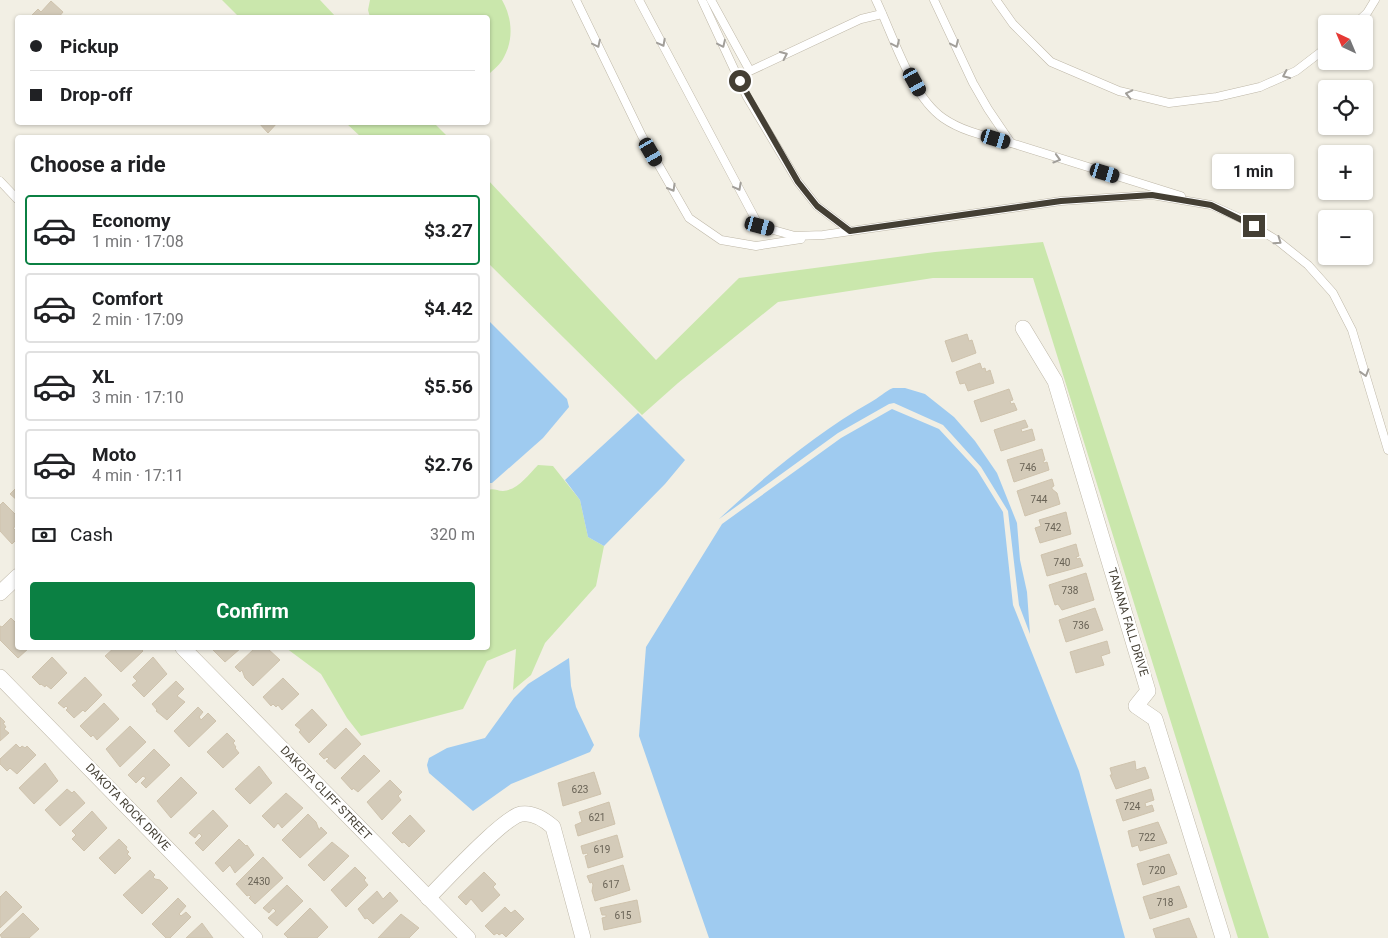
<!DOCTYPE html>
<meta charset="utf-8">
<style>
:root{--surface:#fff;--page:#f6f6f6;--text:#202124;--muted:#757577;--line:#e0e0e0;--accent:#0b8043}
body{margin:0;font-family:Roboto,sans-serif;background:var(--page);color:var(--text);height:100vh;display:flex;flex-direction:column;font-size:19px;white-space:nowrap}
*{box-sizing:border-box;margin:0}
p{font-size:16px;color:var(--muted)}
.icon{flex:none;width:28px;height:28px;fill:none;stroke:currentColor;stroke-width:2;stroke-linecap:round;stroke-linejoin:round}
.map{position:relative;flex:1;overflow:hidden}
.drawer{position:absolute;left:15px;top:135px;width:475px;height:515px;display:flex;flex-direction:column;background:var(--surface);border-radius:5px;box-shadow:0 1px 4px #0004}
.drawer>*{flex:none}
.banner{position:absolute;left:15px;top:15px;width:475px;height:110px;border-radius:5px;box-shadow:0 1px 4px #0004;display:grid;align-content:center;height:110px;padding:0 15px;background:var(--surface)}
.needle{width:32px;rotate:316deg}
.controls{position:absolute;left:1318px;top:15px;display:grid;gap:10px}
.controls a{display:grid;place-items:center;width:55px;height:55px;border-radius:5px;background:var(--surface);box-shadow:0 1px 4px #0004;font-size:25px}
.end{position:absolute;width:22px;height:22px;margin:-11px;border:6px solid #443f34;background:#fff;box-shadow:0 0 0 2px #fff}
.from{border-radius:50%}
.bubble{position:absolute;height:35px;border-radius:5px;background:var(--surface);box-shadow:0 1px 4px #0004;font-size:16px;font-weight:700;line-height:35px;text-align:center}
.car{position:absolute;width:15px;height:30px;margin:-15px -8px;border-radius:6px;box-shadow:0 0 4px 1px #0007;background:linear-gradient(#222 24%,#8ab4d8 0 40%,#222 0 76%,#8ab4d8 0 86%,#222 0)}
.banner b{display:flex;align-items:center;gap:18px;height:48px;font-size:19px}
.banner b+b{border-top:1px solid var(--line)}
.banner i{width:12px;height:12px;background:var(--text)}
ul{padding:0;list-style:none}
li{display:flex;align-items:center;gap:15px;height:70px;margin:0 10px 8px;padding:0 5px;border:2px solid var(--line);border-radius:5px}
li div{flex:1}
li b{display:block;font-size:19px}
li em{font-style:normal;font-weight:700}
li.on{border-color:var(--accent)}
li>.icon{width:45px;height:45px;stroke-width:1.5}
h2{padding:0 15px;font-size:22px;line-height:60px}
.pay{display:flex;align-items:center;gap:12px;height:55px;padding:0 15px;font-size:19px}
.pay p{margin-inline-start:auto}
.cta{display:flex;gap:10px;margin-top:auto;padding:10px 15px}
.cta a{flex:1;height:58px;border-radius:5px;background:var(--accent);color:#fff;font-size:20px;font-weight:700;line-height:58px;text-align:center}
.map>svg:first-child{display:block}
.green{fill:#cae7ac}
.water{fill:#9fcbf0}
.building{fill:#d4cbb9;stroke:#cfc3ad}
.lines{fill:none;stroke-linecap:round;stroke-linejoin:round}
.service-casing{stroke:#beb7a7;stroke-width:9}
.minor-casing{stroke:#beb7a7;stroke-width:16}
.service{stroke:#fff;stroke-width:8}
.minor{stroke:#fff;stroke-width:15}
.oneway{stroke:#a29f9a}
.route{stroke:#443f34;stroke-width:6}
.labels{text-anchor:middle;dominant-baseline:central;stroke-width:4.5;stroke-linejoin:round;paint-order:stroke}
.number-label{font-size:10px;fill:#686255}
.street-label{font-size:12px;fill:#443f34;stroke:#fff}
</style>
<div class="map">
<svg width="1388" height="938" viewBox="0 0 1388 938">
<rect width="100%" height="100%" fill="#f2efe4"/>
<!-- green -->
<g class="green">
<path d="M 222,0 L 320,0 L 336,17 L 239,17 Z"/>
<path d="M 370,0 L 502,0 C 512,17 514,39 504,57 C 501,64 493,70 488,75 L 488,18 L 370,17 L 368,10 Z"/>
<path d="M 346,123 L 434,123 L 448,137 L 361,137 Z"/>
<path d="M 488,180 L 656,360 L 739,278 L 935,252 L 1043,242 L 1269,938 L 1238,938 L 1033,278 L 933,278 L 778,302 L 678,383 L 642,415 L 488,263 Z"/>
<path d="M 538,465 L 553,466 L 580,500 L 588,537 L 604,546 L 596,586 L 545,643 L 531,675 L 513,690 L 516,649 L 487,661 L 463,709 L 361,736 L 347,718 L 321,674 L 286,648 L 488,648 L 488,490 C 494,488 497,491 503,491 C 518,490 528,475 538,465 Z"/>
</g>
<!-- water -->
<g class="water">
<path d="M 488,320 L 567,399 L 569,407 L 543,438 L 492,483 L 488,483 Z"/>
<path d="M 893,388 L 905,388 L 925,394 L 954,417 L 975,441 L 997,473 L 1017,523 L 1020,560 L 1027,592 L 1030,634 L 1019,605 L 1008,511 L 981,467 L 943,425 L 894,403 L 889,404 L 838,433 L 719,519 C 766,475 815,434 871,402 C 879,398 885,391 893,388 Z"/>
<path d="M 892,409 L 939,429 L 977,470 L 1003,512 L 1013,605 L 1079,771 L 1125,938 L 709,938 L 639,736 L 646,647 L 722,524 L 841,438 Z"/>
<path d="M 638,413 L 685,460 L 665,484 L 604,546 L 588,537 L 580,500 L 565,480 Z"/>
<path d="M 569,658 L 571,686 L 576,707 L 594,745 L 590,752 L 511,784 L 473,811 L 429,773 L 427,765 L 429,758 L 447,748 L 485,738 L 514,698 L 528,684 Z"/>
</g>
<!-- building -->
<g class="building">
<path d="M 51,1 L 63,12 L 58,18 L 29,18 L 38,9 L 41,12 Z"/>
<path d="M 258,122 L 278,122 L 268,133 Z"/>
<path d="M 967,334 L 969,341 L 972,340 L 976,353 L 952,362 L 945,341 Z"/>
<path d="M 980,363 L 982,369 L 985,368 L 986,372 L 990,370 L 994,383 L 968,391 L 965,383 L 960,384 L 956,372 Z"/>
<path d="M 1009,389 L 1013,400 L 1010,401 L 1011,404 L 1014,403 L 1017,410 L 981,422 L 974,401 Z"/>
<path d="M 1025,420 L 1028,427 L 1021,429 L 1022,432 L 1032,429 L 1035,440 L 1001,451 L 994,430 Z"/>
<path d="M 1042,449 L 1045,460 L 1043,461 L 1044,463 L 1047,462 L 1049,470 L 1014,482 L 1007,460 Z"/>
<path d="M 1052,479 L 1054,486 L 1052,487 L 1052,489 L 1057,493 L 1060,504 L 1025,516 L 1017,491 Z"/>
<path d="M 18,486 L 18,501 L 10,494 Z"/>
<path d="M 3,502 L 18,517 L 18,527 L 16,526 L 13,528 L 18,533 L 18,538 L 12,544 L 0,531 L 0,505 Z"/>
<path d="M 1066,512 L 1071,534 L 1040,543 L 1035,528 L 1041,526 L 1039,520 Z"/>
<path d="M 1076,544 L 1079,556 L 1076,557 L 1077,559 L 1080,558 L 1083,566 L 1047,576 L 1041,555 Z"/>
<path d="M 1086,573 L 1094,600 L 1062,610 L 1058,604 L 1055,605 L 1049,585 Z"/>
<path d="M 1095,608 L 1103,630 L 1066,642 L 1059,620 Z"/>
<path d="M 11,618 L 18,625 L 18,648 L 29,648 L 18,658 L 0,640 L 0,626 L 2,627 Z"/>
<path d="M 1107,641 L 1110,653 L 1101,656 L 1104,665 L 1076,673 L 1070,652 Z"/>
<path d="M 114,648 L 140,648 L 143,651 L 121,672 L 105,656 Z"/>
<path d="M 211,648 L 241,648 L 225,662 Z"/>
<path d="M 255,648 L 267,648 L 280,660 L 253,686 L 245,678 L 242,670 L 240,672 L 235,667 Z"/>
<path d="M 52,657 L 67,673 L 51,689 L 46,685 L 45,687 L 41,684 L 40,685 L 32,677 Z"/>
<path d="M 153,657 L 167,674 L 144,697 L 132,685 L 137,681 L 133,677 Z"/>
<path d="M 85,677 L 102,695 L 85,712 L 83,710 L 74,718 L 66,710 L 68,708 L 66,706 L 64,708 L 58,703 Z"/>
<path d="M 283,678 L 299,694 L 282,710 L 278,705 L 276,707 L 273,704 L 271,706 L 263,697 Z"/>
<path d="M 176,681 L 184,689 L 177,696 L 185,702 L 167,720 L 156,711 L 157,710 L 152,704 Z"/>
<path d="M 104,703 L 119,719 L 97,740 L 93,735 L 91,737 L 80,726 Z"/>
<path d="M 198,707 L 203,712 L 199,717 L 201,720 L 208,713 L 216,721 L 189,747 L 174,731 Z"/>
<path d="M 312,709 L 327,725 L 309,743 L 299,732 L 301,730 L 295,725 Z"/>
<path d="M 0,717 L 5,722 L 3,723 L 6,727 L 4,729 L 9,733 L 0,741 Z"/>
<path d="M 130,726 L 146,742 L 120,767 L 106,749 Z"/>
<path d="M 346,728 L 361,744 L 335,769 L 326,761 L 329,759 L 327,757 L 324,759 L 319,754 Z"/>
<path d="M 227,733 L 235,741 L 233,743 L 236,747 L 235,748 L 239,753 L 223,768 L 207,752 Z"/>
<path d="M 16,744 L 20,748 L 22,746 L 25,748 L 27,746 L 36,755 L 17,774 L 10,768 L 7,771 L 0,764 L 0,759 Z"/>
<path d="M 154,749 L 170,765 L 146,788 L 141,783 L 146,778 L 143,776 L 136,783 L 128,775 Z"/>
<path d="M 364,755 L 380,771 L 358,792 L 353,788 L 352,790 L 341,778 Z"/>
<path d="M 1135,761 L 1136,770 L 1145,767 L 1149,778 L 1116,789 L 1110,775 L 1112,775 L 1110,768 Z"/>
<path d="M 45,763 L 58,781 L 34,804 L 19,788 Z"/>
<path d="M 259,766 L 272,783 L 250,804 L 235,789 Z"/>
<path d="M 594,772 L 601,794 L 563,806 L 558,783 Z"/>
<path d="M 181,777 L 197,793 L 171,818 L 157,801 Z"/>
<path d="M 390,780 L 402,792 L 398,796 L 401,800 L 382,820 L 367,802 Z"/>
<path d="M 67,789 L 72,793 L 74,791 L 85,803 L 60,826 L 45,810 Z"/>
<path d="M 1151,789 L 1154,800 L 1145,803 L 1146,807 L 1152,805 L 1154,811 L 1123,821 L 1116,800 Z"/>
<path d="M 286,793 L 303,808 L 282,828 L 278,823 L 274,828 L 262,816 Z"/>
<path d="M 609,802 L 615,824 L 578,836 L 575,825 L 582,822 L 579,812 Z"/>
<path d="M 213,810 L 228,826 L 203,851 L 195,843 L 202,836 L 199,833 L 195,838 L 189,833 Z"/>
<path d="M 92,811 L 107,828 L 84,851 L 72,839 L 76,835 L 72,831 Z"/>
<path d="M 308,814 L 316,822 L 319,830 L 321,827 L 327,833 L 300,858 L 282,840 Z"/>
<path d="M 410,815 L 425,831 L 409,847 L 404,842 L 402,843 L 392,833 Z"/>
<path d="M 1158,822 L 1167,843 L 1140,851 L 1138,845 L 1132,847 L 1128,831 Z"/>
<path d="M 617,835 L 623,857 L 588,868 L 585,856 L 588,855 L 587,853 L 583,854 L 581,846 Z"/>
<path d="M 119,839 L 127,847 L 126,849 L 129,852 L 127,854 L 131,858 L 115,874 L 99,858 Z"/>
<path d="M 239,839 L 246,846 L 247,845 L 254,855 L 235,873 L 230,865 L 223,872 L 215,863 Z"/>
<path d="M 332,842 L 349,856 L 324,881 L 308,865 Z"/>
<path d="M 1169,854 L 1177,874 L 1143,885 L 1137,864 Z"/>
<path d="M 263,857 L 283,878 L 255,904 L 249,898 L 251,897 L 249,895 L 247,896 L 236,884 Z"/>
<path d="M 623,865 L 630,890 L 595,901 L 592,891 L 593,885 L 592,882 L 590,883 L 587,876 Z"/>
<path d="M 355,867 L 366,878 L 364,880 L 368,885 L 346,907 L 331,890 Z"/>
<path d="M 150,870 L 155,875 L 153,877 L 155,879 L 160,880 L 168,888 L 142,914 L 123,895 Z"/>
<path d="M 484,872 L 496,884 L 493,887 L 500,895 L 482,912 L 471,899 L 466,905 L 458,897 Z"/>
<path d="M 287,885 L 303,901 L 277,926 L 268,918 L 276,911 L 273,908 L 269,913 L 263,908 Z"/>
<path d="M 1179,886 L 1187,907 L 1150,919 L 1143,897 Z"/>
<path d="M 6,891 L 22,907 L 0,928 L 0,897 Z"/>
<path d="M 377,891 L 383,899 L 390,892 L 398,901 L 373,924 L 367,918 L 365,919 L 358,909 Z"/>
<path d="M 178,898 L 186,906 L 179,914 L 181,916 L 186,912 L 191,917 L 170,938 L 166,938 L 152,924 Z"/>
<path d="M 637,900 L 641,922 L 604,930 L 602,918 L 606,917 L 606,915 L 602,915 L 600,908 Z"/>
<path d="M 505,907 L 511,913 L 515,910 L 524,919 L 506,937 L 502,933 L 499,935 L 497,933 L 494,935 L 485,926 Z"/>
<path d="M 310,908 L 328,927 L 317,938 L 288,938 L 284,934 Z"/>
<path d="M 23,913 L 39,929 L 29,938 L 2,938 L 0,935 Z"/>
<path d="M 401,914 L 419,928 L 409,938 L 378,938 Z"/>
<path d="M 1189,918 L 1197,938 L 1156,938 L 1153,929 Z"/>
<path d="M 202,923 L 213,938 L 186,938 Z"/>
</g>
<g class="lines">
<!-- service casing -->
<g class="service-casing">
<g id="service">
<path d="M 576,0 L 642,136 L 689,218 L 721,240 L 756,246 L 801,239"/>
<path d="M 639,0 L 759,226 L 795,236 L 823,235 L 1061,201 L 1152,195 L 1211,205 L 1242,219 L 1278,241 L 1308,265 L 1333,293 L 1352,330 L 1388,450"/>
<path d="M 702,0 L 747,97 L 798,182 L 817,206 L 850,231"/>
<path d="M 711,0 L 750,71 L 861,19 L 882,14"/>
<path d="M 876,0 C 893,35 911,96 943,118 C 963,132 989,137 1011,143"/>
<path d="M 934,0 L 973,83 L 988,109 L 1011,143 L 1181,196"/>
<path d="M 996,0 L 1013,24 L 1051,62 L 1119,91 L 1169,103 L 1217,97 L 1260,87 L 1296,71 L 1326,48"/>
<path d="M 1355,24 L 1367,13 L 1375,0"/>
<path d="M 0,181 L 18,200"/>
</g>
</g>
<!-- minor casing -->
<g class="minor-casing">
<g id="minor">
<path d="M 1023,328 L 1055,381 L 1148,691 L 1136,706 L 1155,719 L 1223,938"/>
<path d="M 0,593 L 18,576"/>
<path d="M 183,648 L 468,938"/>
<path d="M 0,677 L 255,938"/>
<path d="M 428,898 C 444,882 504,817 521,814 C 533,812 545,820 553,827 L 583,938"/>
</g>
</g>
<!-- service -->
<use href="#service" class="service"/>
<!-- minor -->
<use href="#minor" class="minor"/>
</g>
<!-- one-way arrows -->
<defs><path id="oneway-chevron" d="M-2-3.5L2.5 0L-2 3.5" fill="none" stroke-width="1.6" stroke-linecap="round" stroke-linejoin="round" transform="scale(1.25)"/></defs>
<g class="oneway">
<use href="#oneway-chevron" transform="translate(662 43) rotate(62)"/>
<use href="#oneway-chevron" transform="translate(597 44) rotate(64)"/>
<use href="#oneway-chevron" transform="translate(722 44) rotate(65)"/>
<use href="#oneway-chevron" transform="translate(896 44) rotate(65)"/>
<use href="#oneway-chevron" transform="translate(955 44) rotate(65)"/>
<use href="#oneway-chevron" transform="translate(784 55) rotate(-25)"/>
<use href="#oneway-chevron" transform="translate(1286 75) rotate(156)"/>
<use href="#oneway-chevron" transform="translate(1129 94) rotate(-167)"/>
<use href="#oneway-chevron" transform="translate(1057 159) rotate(17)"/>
<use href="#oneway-chevron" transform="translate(738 187) rotate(62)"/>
<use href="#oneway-chevron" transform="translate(672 188) rotate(60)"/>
<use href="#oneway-chevron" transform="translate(1278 241) rotate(35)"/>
<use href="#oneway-chevron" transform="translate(1365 373) rotate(73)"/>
</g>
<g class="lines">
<!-- route -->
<path class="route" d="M 740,81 L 798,182 L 817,206 L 850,231 L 1061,201 L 1152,195 L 1211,205 L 1254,226"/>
</g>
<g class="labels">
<!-- number labels -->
<g class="number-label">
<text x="1028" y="467">746</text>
<text x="1039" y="499">744</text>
<text x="1053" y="527">742</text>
<text x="1062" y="562">740</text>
<text x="1070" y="590">738</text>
<text x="1081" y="625">736</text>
<text x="580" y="789">623</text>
<text x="1132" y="806">724</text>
<text x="597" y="817">621</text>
<text x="1147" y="837">722</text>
<text x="602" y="849">619</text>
<text x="1157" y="870">720</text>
<text x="259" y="881">2430</text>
<text x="611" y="884">617</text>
<text x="1165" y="902">718</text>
<text x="623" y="915">615</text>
</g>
<!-- street labels -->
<g class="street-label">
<text transform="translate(1128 622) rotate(73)">TANANA FALL DRIVE</text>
<text transform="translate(326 793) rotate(46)">DAKOTA CLIFF STREET</text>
<text transform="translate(128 807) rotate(46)">DAKOTA ROCK DRIVE</text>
</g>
</g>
</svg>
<div class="controls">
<a><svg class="needle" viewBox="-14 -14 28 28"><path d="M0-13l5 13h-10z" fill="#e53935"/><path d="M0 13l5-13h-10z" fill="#757577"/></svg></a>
<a><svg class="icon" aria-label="locate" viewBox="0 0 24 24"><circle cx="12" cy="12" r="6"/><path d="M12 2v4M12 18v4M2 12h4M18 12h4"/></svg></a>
<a>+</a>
<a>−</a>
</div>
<i class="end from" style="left:740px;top:81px"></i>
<i class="end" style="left:1254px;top:226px"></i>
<div class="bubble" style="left:1212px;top:154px;width:82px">1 min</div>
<i class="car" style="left:915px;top:82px;rotate:151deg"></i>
<i class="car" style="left:996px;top:139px;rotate:107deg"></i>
<i class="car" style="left:651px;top:152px;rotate:150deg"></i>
<i class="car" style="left:1105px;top:173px;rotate:107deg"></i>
<i class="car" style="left:760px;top:226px;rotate:105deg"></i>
<div class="banner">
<b><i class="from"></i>Pickup</b>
<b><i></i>Drop-off</b>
</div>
<section class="drawer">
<h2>Choose a ride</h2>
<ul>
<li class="on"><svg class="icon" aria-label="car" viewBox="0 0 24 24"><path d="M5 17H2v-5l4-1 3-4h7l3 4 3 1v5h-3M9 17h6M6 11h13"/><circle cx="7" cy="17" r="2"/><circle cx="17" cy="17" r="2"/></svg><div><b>Economy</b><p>1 min · 17:08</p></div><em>$3.27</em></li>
<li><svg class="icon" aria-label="car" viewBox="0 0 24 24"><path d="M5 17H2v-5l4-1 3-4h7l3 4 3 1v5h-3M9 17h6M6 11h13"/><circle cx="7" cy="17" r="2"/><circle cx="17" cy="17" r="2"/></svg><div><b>Comfort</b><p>2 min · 17:09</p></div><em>$4.42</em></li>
<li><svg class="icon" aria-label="car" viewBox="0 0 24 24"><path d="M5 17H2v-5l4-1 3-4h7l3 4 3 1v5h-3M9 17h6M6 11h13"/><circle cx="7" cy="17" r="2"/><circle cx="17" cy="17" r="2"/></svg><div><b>XL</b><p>3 min · 17:10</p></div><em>$5.56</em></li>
<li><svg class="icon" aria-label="car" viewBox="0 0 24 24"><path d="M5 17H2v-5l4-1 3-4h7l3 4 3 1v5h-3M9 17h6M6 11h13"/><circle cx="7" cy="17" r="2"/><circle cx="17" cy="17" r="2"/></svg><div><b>Moto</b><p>4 min · 17:11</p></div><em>$2.76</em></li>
</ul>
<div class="pay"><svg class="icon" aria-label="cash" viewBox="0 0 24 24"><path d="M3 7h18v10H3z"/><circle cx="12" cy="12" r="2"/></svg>Cash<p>320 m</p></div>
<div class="cta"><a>Confirm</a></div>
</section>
</div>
